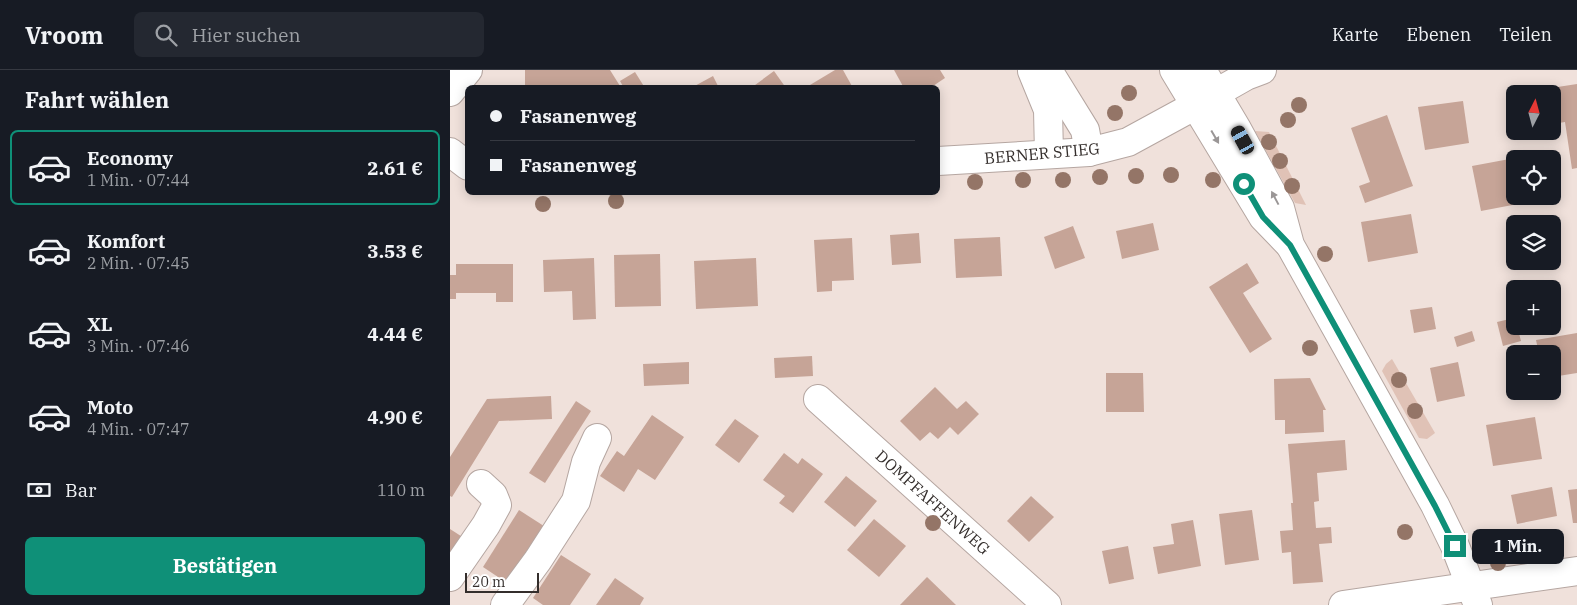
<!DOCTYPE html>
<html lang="de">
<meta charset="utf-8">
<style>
:root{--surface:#171b24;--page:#242831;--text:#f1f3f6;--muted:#9ea1a6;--line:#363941;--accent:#0f9078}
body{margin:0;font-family:"IBM Plex Serif",serif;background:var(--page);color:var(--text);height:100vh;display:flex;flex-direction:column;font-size:19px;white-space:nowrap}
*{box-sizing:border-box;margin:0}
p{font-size:16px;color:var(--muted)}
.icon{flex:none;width:28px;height:28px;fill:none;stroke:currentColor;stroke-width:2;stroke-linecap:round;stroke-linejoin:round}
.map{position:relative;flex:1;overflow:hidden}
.drawer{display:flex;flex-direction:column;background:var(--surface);width:450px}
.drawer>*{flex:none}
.banner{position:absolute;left:15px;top:15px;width:475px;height:110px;border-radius:8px;box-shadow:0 2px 12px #0003;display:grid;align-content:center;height:110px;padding:0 25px;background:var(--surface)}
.needle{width:32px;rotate:6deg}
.tools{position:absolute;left:1056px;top:15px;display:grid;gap:10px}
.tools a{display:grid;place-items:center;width:55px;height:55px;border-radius:8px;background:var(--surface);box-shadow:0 2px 12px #0003;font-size:25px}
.scale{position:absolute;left:15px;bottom:12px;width:74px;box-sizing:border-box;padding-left:5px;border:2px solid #342e2c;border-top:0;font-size:14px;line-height:18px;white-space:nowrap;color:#342e2c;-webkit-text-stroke:4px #fff;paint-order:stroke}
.end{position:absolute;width:22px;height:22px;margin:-11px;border:6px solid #0f9078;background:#fff;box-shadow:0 0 0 2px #fff}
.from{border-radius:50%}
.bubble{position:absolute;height:35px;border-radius:8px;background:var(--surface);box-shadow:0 2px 12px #0003;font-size:16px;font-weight:700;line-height:35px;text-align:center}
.car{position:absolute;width:15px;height:30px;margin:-15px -8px;border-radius:6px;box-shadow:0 0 4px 1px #0007;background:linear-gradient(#222 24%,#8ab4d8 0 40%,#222 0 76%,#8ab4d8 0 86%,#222 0)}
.banner b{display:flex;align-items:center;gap:18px;height:48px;font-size:19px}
.banner b+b{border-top:1px solid var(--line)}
.banner i{width:12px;height:12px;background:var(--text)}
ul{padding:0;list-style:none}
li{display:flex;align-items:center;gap:15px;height:75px;margin:0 10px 8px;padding:0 15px;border:2px solid transparent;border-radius:8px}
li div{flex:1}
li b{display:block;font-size:19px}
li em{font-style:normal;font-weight:700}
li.active{border-color:var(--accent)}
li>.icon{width:45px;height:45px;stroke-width:1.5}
h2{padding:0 25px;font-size:22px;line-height:60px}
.pay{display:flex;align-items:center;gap:12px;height:55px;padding:0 25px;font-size:19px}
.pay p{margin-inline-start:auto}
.cta{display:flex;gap:10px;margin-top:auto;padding:10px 25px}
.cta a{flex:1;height:58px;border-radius:8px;background:var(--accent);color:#fff;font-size:20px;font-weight:700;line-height:58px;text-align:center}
header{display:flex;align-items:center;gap:30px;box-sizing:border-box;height:70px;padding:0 25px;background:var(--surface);border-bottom:1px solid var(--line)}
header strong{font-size:24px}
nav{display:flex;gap:28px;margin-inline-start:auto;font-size:18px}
.search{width:350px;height:45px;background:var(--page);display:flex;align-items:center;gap:12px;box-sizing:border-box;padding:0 18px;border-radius:8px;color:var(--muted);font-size:19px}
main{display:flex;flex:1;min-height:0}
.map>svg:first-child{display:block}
.green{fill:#e0c2b6}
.building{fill:#c6a497}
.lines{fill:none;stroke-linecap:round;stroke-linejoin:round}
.minor-casing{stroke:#b5a6a1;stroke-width:30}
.major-casing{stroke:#b5a6a1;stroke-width:30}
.minor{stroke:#fff;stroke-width:28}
.major{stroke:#fff;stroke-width:28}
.tree{fill:#947567}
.oneway{fill:#9a9696}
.route{stroke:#0f9078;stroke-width:6}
.labels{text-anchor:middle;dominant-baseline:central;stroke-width:4;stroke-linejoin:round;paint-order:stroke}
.street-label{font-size:16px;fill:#342e2c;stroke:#fff}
</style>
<header>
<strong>Vroom</strong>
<div class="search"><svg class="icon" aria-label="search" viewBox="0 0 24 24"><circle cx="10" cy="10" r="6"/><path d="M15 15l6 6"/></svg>Hier suchen</div>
<nav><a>Karte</a><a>Ebenen</a><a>Teilen</a></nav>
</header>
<main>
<section class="drawer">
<h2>Fahrt wählen</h2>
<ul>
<li class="active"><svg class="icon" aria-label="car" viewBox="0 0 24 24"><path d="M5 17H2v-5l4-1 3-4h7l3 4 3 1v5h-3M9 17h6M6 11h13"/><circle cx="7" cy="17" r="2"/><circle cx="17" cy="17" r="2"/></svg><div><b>Economy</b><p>1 Min. · 07:44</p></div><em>2.61 €</em></li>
<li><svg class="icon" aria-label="car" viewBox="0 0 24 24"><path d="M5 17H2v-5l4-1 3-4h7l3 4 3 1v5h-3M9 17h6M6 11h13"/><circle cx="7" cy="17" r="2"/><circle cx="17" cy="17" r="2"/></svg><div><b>Komfort</b><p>2 Min. · 07:45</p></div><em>3.53 €</em></li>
<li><svg class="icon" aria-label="car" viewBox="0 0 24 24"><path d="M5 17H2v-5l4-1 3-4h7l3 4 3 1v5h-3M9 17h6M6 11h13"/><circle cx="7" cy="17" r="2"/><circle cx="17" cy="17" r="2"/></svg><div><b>XL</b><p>3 Min. · 07:46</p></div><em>4.44 €</em></li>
<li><svg class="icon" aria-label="car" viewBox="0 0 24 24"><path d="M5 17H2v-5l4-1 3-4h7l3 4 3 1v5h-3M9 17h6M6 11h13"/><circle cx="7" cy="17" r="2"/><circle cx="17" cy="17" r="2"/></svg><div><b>Moto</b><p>4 Min. · 07:47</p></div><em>4.90 €</em></li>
</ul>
<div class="pay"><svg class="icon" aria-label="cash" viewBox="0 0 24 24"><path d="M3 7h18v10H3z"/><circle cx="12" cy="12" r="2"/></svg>Bar<p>110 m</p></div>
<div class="cta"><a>Bestätigen</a></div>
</section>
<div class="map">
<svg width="1127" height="535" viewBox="0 0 1127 535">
<rect width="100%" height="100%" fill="#f0e1db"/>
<!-- green -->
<g class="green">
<path d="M 805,61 L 819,62 L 856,135 L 845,133 Z"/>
<path d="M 942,289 L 985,363 L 977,369 L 969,368 L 932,301 L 936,294 Z"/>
</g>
<!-- building -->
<g class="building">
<path d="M 75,0 L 160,0 L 170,16 L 75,18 Z"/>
<path d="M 385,0 L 393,0 L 403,18 L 361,18 L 360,15 Z"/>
<path d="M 444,0 L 490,0 L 495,8 L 480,18 L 454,18 Z"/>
<path d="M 324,1 L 336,18 L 301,18 Z"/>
<path d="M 185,2 L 195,18 L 174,18 L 170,11 Z"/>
<path d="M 263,6 L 269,18 L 241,18 Z"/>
<path d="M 1127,14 L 1127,98 L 1122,99 L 1115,52 L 1102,54 L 1102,24 L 1075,24 L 1075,22 Z"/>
<path d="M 1013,31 L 1019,73 L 975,80 L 968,37 Z"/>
<path d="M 937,45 L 963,116 L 915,133 L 909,116 L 920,112 L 901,58 Z"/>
<path d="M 1065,88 L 1065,126 L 1072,126 L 1073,133 L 1031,141 L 1022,96 Z"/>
<path d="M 961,144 L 968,183 L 918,192 L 911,152 Z"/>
<path d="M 703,153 L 709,180 L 672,189 L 666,161 Z"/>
<path d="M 623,156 L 635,188 L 605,199 L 594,167 Z"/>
<path d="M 469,163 L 471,193 L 442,195 L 440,165 Z"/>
<path d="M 550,167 L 552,206 L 506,208 L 504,169 Z"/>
<path d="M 402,168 L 404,210 L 382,211 L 382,221 L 367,222 L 364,170 Z"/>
<path d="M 210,184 L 211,236 L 165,237 L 164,185 Z"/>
<path d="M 144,188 L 146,249 L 123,250 L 122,221 L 94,222 L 93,190 Z"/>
<path d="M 306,188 L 308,236 L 246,239 L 244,191 Z"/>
<path d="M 797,193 L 809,213 L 793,223 L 822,269 L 800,283 L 759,217 Z"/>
<path d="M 6,194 L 63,194 L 63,232 L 46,232 L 46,223 L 6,223 L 6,229 L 0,229 L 0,205 L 6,205 Z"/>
<path d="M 982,237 L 986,259 L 964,263 L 960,240 Z"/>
<path d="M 1064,248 L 1065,256 L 1067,256 L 1071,271 L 1053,276 L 1047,252 Z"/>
<path d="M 1022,261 L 1025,271 L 1007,277 L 1004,267 Z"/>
<path d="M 1127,263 L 1127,303 L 1102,307 L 1102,284 L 1089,284 L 1086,270 Z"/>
<path d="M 362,286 L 363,306 L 325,308 L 324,288 Z"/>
<path d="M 239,292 L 239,314 L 194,316 L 193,294 Z"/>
<path d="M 1008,292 L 1015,326 L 987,332 L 980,298 Z"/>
<path d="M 656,303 L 693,303 L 694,342 L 656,342 Z"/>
<path d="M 860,308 L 876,340 L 873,340 L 874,362 L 835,364 L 835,350 L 825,350 L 824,309 Z"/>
<path d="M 485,317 L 507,339 L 516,331 L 529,344 L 508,365 L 500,357 L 488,369 L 480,362 L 470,371 L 450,351 Z"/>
<path d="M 101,326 L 102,349 L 49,351 L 2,427 L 0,426 L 0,387 L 37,329 Z"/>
<path d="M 126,331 L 141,341 L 95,413 L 79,403 Z"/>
<path d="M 202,345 L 234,367 L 205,410 L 188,399 L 174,422 L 150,406 L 167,381 L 174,386 Z"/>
<path d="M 1085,347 L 1092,389 L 1043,396 L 1036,355 Z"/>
<path d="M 285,349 L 309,366 L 289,393 L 265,375 Z"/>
<path d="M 895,370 L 897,400 L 867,403 L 869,431 L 864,432 L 866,458 L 881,457 L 882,473 L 869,474 L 873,512 L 843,514 L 841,482 L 832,483 L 830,461 L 843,460 L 841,433 L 843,433 L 838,374 Z"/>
<path d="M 334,383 L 348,394 L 352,388 L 373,404 L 343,443 L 329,433 L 335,426 L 313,410 Z"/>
<path d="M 396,406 L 427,431 L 405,457 L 374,432 Z"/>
<path d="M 1102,417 L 1107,446 L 1067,454 L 1061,425 Z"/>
<path d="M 1127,419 L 1127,453 L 1123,453 L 1118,420 Z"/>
<path d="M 581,426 L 604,447 L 579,472 L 557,451 Z"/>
<path d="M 69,440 L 97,458 L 60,515 L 33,497 Z"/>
<path d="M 802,440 L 809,490 L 775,495 L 769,444 Z"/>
<path d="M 424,449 L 456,476 L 429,507 L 397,480 Z"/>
<path d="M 743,450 L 751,496 L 708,504 L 703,477 L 724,474 L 721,454 Z"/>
<path d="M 0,459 L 14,468 L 0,490 Z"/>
<path d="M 678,476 L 684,509 L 659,514 L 652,481 Z"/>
<path d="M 111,485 L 141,504 L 120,535 L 93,535 L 83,528 Z"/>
<path d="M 477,507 L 506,535 L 450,535 Z"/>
<path d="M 165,508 L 194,528 L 190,535 L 146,535 Z"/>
</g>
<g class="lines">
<!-- minor casing -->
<g class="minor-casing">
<g id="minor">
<path d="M 582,1 L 598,40 L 599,84"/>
<path d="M 601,5 L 635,60 L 639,82"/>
<path d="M 744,12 L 766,23 L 796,6 L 812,0"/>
<path d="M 0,22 L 18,0"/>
<path d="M 0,82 L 18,96"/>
<path d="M 488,91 L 639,82 L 678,72 L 746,35"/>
<path d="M 368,329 L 597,535"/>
<path d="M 0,507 L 36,455 L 47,435 L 43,425 L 31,414"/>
<path d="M 55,535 L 88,490 L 126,431 L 136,392 L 147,368"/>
<path d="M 893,535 L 1127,501"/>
</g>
</g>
<!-- major casing -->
<g class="major-casing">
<g id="major">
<path d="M 724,0 L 813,147 L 839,174"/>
<path d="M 752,0 L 787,59 L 830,138 L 840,175 L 985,435 L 1005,476 L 1028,535"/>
</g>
</g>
<!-- minor -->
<use href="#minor" class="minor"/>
<!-- major -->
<use href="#major" class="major"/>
</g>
<!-- trees -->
<g class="tree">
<circle cx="679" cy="23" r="8"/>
<circle cx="849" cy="35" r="8"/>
<circle cx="665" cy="43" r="8"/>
<circle cx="838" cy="50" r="8"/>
<circle cx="819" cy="72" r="8"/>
<circle cx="830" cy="91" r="8"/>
<circle cx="721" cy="105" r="8"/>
<circle cx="686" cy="106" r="8"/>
<circle cx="650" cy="107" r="8"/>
<circle cx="573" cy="110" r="8"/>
<circle cx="613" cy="110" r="8"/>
<circle cx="763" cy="110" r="8"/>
<circle cx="525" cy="112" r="8"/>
<circle cx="842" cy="116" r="8"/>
<circle cx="166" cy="131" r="8"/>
<circle cx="93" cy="134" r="8"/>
<circle cx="875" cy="184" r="8"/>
<circle cx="860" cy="278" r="8"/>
<circle cx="949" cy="310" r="8"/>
<circle cx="965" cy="341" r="8"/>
<circle cx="483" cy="453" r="8"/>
<circle cx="955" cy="462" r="8"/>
<circle cx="1048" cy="493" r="8"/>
</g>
<!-- one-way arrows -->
<defs><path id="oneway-solid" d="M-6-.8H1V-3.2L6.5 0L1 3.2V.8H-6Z" transform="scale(1.25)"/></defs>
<g class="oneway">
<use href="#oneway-solid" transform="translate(765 67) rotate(60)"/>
<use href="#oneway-solid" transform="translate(825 128) rotate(-118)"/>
</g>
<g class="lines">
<!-- route -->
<path class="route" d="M 794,114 L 813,147 L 840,175 L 985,436 L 1005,476"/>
</g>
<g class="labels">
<!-- street labels -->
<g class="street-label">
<text transform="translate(592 83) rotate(-5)">BERNER STIEG</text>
<text transform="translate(483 432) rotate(42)">DOMPFAFFENWEG</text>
</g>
</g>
</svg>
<div class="tools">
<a><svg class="needle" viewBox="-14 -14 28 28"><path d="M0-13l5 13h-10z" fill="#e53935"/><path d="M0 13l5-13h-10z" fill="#9ea1a6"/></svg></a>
<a><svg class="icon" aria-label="locate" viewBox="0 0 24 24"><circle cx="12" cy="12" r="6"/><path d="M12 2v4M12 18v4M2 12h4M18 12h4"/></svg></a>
<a><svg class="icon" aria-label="layers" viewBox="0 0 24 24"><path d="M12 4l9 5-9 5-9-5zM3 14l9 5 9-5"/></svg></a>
<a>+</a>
<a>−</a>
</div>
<div class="scale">20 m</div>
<i class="end from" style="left:794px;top:114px"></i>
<i class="end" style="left:1005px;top:476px"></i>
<div class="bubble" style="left:1022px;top:459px;width:92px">1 Min.</div>
<i class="car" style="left:793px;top:70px;rotate:331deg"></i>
<div class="banner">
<b><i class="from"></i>Fasanenweg</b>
<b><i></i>Fasanenweg</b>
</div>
</div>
</main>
